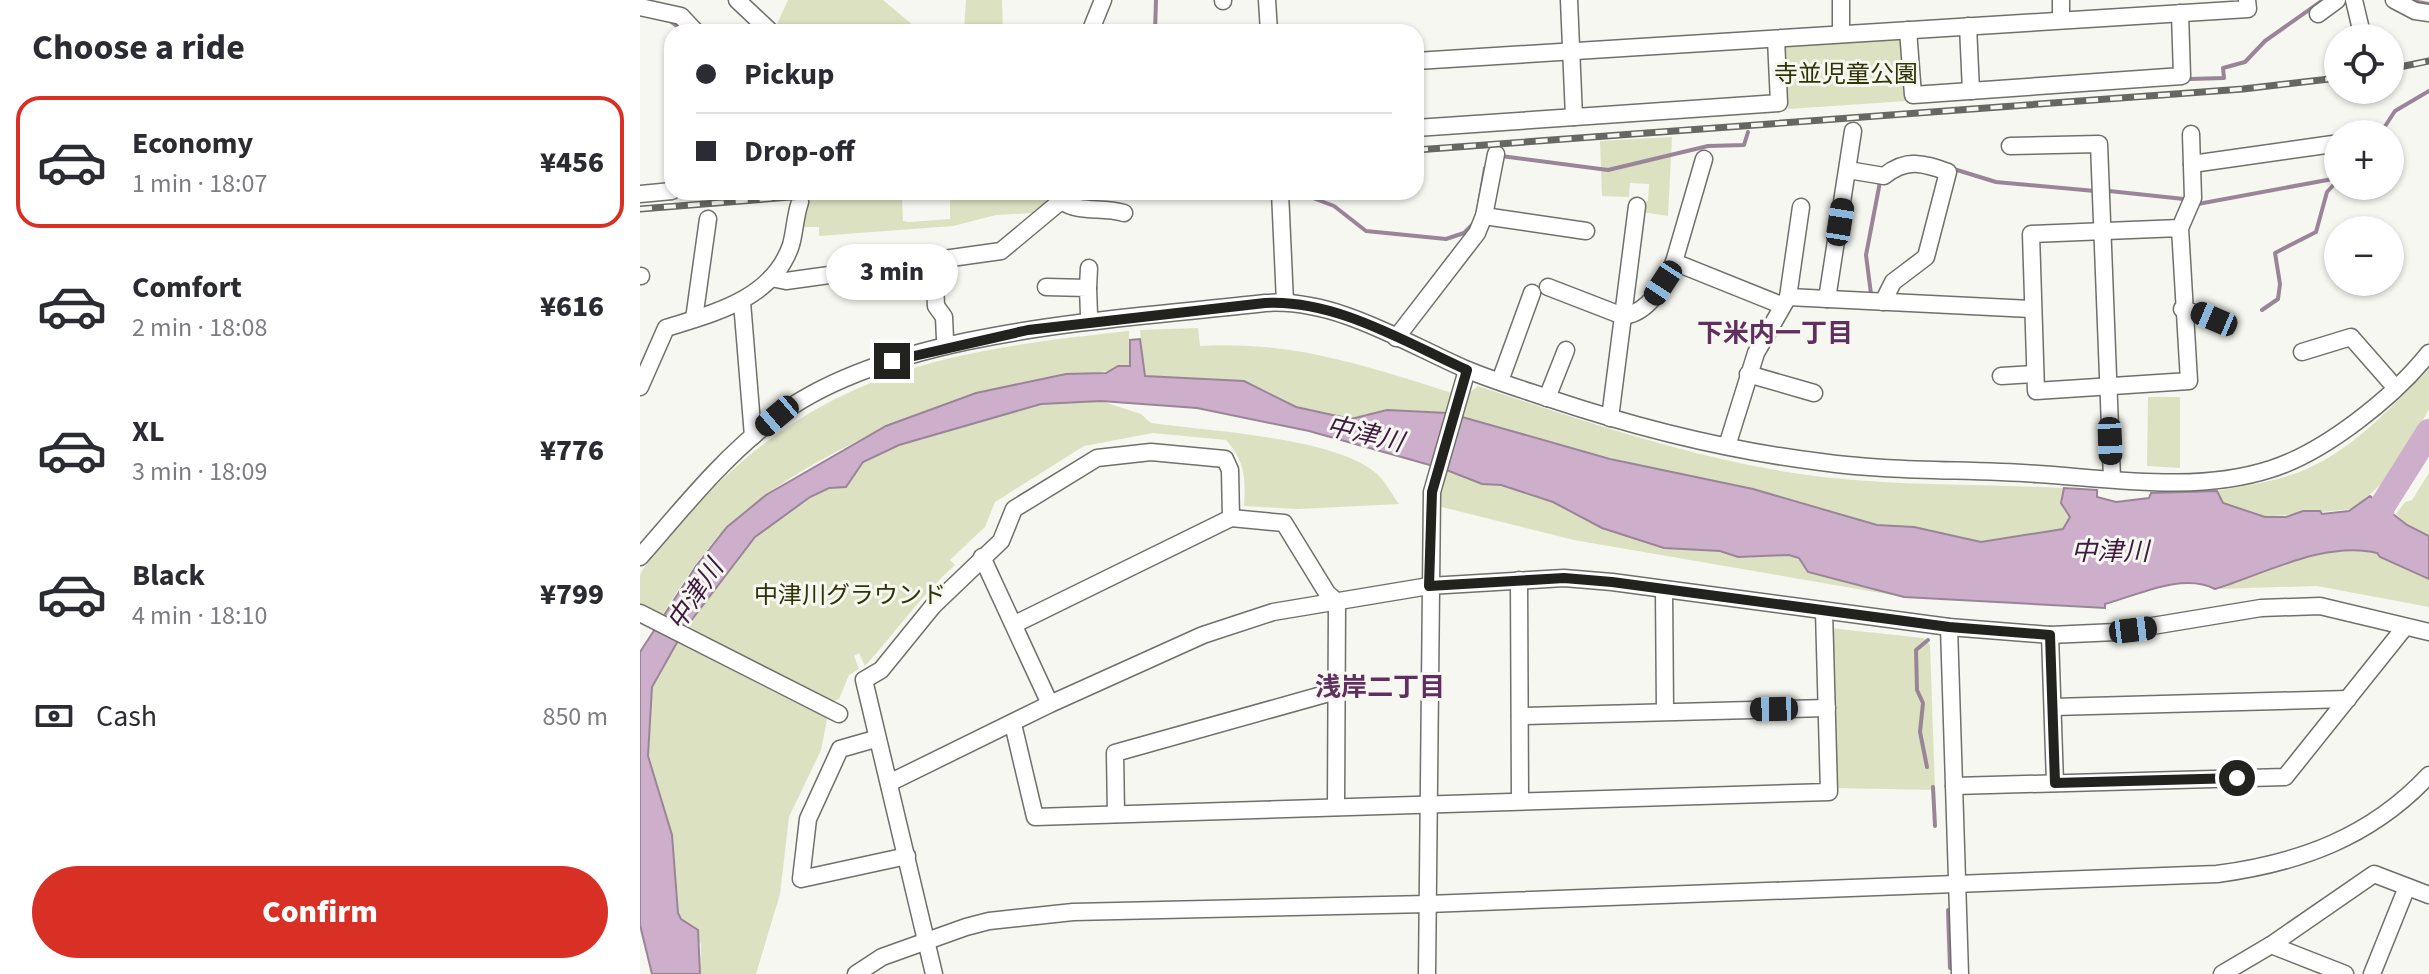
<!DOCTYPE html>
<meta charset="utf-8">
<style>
:root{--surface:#fff;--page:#f7f7f7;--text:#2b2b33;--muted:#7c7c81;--line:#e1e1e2;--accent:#d93025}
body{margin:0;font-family:"Source Sans 3","Noto Sans JP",sans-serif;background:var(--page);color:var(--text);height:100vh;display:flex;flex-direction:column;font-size:30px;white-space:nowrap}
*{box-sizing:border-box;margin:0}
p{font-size:26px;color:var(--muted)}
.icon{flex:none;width:44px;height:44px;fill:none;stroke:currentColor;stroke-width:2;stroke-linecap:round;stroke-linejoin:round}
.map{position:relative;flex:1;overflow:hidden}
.sheet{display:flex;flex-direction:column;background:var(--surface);width:640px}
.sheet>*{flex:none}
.guide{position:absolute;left:24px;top:24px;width:760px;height:176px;border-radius:24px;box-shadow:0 2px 6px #0004;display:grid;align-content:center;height:176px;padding:0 32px;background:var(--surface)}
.buttons{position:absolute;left:1684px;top:24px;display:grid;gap:16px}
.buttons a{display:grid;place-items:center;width:80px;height:80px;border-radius:50%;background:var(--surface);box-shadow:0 2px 6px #0004;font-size:40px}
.end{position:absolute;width:36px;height:36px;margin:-18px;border:10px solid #22221f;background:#fff;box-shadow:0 0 0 4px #fff}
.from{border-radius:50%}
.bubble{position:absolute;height:56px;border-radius:28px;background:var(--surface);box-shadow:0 2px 6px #0004;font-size:26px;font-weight:800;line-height:56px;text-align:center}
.car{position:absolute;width:24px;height:48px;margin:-24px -12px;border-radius:10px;box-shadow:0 0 6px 2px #0007;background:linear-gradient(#222 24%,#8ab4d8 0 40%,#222 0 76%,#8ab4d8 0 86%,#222 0)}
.guide b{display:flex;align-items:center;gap:28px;height:76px;font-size:30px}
.guide b+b{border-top:2px solid var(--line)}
.guide i{width:20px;height:20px;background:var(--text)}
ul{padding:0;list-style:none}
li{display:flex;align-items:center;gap:24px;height:132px;margin:0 16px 12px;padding:0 16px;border:4px solid transparent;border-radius:24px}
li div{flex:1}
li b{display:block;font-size:30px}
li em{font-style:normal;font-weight:800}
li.active{border-color:var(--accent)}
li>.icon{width:72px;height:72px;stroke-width:1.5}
h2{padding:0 32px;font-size:36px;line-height:96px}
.pay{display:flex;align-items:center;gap:20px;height:88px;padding:0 32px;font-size:30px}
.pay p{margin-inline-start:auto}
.primary-button{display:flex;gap:16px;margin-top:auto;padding:16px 32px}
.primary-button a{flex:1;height:92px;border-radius:48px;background:var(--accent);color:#fff;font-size:32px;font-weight:800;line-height:92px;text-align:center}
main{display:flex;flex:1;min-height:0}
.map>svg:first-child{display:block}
.green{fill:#dce1c2}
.water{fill:#cdafcc;stroke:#9a8598;stroke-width:2}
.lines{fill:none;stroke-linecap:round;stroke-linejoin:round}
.stream{stroke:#9a8598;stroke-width:4}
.river{stroke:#cdafcc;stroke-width:26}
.minor-casing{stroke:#6f706a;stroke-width:19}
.minor{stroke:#fff;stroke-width:16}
.rail-casing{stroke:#666662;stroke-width:7}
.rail{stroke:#f6f7f0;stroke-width:4;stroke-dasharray:12;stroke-linecap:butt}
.route{stroke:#22221f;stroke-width:10}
.labels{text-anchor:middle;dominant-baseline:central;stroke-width:6;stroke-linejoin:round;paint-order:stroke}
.park-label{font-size:24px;fill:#303405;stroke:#f6f7f0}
.neighbourhood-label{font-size:26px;font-weight:bold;fill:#602f60;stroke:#f6f7f0}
.water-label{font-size:26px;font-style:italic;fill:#3f193f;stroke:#f6f7f0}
</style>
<main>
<section class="sheet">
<h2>Choose a ride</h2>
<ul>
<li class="active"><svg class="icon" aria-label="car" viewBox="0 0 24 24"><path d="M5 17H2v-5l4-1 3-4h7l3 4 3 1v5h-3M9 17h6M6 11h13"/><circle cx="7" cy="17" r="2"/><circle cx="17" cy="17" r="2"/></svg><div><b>Economy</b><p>1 min · 18:07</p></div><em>¥456</em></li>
<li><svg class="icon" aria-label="car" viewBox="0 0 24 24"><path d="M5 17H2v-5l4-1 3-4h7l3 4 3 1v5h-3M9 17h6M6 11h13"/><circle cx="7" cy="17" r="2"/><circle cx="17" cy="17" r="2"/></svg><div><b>Comfort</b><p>2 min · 18:08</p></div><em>¥616</em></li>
<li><svg class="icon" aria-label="car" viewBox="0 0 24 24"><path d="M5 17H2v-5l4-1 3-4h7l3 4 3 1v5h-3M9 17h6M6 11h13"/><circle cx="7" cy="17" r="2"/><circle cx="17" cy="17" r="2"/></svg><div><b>XL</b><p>3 min · 18:09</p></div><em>¥776</em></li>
<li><svg class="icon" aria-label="car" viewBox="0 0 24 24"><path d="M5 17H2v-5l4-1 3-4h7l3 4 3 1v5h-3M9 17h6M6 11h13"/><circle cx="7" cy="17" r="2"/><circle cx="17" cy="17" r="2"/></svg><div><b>Black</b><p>4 min · 18:10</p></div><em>¥799</em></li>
</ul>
<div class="pay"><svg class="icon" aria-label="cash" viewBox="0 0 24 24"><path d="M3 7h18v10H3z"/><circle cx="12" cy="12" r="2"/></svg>Cash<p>850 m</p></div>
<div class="primary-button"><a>Confirm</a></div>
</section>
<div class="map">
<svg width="1789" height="974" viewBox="0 0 1789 974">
<rect width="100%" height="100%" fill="#f6f7f0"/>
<!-- green -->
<g class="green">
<path d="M 148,0 L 243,0 L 281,32 L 143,32 L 137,24 Z"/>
<path d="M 326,0 L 362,0 L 363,32 L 324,32 Z"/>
<path d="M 1262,39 L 1267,101 L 1148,109 L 1145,47 Z"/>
<path d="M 1032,137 L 1028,216 L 1002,212 L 1003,202 L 1008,201 L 1009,184 L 990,183 L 989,197 L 962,196 L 960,141 Z"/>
<path d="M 242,192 L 307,192 L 308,196 L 262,198 L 263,221 L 269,222 L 310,219 L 310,192 L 438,193 L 418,193 L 394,213 L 356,215 L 313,226 L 179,236 L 179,227 L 162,227 L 165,199 Z"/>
<path d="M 558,328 L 560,346 C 650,340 730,367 815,394 L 808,413 L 758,410 L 711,419 L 656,407 L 604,381 L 505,376 L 500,330 Z"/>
<path d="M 489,331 L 490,366 C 453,376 414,375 376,384 C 284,405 158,460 89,525 C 62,551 40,587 20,619 L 0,606 C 0,597 0,585 0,576 C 2,565 47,516 57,505 C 184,369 312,350 489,331 Z"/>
<path d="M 1789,369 L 1789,409 L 1754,472 L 1714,509 L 1624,517 L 1583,503 L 1577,491 C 1601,486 1627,483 1651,475 C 1708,456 1748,410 1789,369 Z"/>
<path d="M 838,386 C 953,424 1071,465 1192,478 C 1268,486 1347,484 1424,488 L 1421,503 L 1430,517 L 1423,529 L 1342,542 L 1274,527 L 1237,525 L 1113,489 L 1034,475 L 819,417 L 825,396 Z"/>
<path d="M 1508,397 L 1540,397 L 1540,468 L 1507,466 Z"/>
<path d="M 461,401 L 501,414 L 511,423 C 566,431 697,437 737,474 C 746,482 752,495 759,504 L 658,509 L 604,506 C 606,479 605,461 586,440 L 513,433 L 444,446 L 355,502 L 345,527 L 310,560 L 315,565 C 281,595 256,632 225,666 L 219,653 L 214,656 L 219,669 L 209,675 L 199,699 L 192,702 L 160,685 L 151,685 L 43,631 C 85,578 131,493 206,486 L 223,462 L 259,445 L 402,404 Z"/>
<path d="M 804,469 L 913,502 L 962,528 L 1024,548 L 1080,551 L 1098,557 L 1149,555 L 1159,558 L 1168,572 L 1264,597 L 934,540 L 798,506 Z"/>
<path d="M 1789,473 L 1789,536 L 1767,525 L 1756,514 L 1765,502 L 1772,500 Z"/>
<path d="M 1705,549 L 1737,553 L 1740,558 L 1789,579 L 1789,607 L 1677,586 L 1575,589 L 1657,560 Z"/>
<path d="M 1190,628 L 1283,638 L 1290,645 L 1295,790 L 1194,788 Z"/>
<path d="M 40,638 L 188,714 L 181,750 L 149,817 L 140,894 L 116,974 L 60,974 L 61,944 L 38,913 L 32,835 L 8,756 L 12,687 Z"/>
</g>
<!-- water -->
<path class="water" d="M 500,339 L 505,376 L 604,381 L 656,407 L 711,419 L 747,410 L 808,413 L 970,459 L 1113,489 L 1237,525 L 1274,527 L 1341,542 L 1423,529 L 1430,517 L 1421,503 L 1424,488 L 1457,490 L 1457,497 L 1476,502 L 1509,498 L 1511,493 L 1577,491 L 1583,503 L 1625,517 L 1646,517 L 1663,511 L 1680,511 L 1682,514 L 1709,511 L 1730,496 L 1767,525 L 1789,536 L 1789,579 L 1740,557 L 1737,553 C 1686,540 1624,574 1575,589 C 1543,572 1498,595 1465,604 L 1465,608 L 1264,597 L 1168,572 L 1159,558 L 1149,555 L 1098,557 L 1080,551 L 1024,548 L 962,528 L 913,502 L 861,485 L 842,484 L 804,469 L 669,431 L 557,408 L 461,401 L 401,404 L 259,445 L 223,462 L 206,487 L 189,488 L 170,497 L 115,537 L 44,630 L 12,687 L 8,756 L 32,835 L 38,913 L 41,919 L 58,930 L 60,974 L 12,974 L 0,925 L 0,652 L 56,566 L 87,527 L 126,495 L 246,426 L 336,393 L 426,374 L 466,373 L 478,366 L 490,366 L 490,340 Z"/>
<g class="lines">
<!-- stream -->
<g class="stream">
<path d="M 1772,1 L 1789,4"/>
<path d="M 30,21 L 45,32"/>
<path d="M 408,32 L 418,29 L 428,32"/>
<path d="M 515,32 L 516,0"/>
<path d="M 545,32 L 616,28"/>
<path d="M 1550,79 L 1584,78 L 1583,68 L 1605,62 L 1625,41 L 1683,0"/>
<path d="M 1740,134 L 1755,111 L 1789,91"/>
<path d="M 861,156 L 968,170 L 1068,146 L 1104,145 L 1108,132"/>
<path d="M 1317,170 L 1356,182 L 1455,191"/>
<path d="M 1469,191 L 1544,199"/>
<path d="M 650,196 L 673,198 L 694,206 L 726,231 L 806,239 L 824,233 L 834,223"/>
<path d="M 1558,204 L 1698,178"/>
<path d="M 838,210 L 845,168"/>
<path d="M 1231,294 L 1226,255 L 1240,182"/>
<path d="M 1622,310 L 1638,299 L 1640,284 L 1635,253 L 1676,232 L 1687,192 L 1698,180"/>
<path d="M 1287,767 L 1280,732 L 1283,703 L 1277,690 L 1276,650 L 1288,640"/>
<path d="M 1293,787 L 1295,826"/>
<path d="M 1308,910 L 1310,968"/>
</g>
<!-- river -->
<path class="river" d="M 1735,531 L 1743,505 L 1789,432"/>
<!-- minor casing -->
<g class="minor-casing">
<g id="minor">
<path d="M 97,0 L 131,32"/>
<path d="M 583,0 L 583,1"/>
<path d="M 627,0 L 629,32"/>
<path d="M 929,0 L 934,117"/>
<path d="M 1421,0 L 1421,20"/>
<path d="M 1714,0 L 1723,38"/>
<path d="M 1754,0 L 1775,11 L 1789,13"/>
<path d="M 0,7 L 41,16 L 56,32"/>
<path d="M 1678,14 L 1697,0"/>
<path d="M 1328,26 L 1331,91"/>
<path d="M 1268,30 L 1273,95 L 1542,76 L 1540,13"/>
<path d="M 450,32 L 463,0"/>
<path d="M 1201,34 L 1201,0"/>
<path d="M 776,61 L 1608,9 L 1607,0"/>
<path d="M 776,128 L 1139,103 L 1136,39"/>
<path d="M 1370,146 L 1459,144 L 1472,479"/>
<path d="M 1552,164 L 1693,144 L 1696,167"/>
<path d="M 1208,170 L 1244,176 C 1267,158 1282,163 1308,172 L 1286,257 L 1253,282 L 1243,302"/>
<path d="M 640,192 L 645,302"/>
<path d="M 0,194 L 32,191"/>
<path d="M 844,216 L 946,231"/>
<path d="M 1540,228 L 1391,234 L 1396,391 L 1549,381 L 1540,228 L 1553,198 L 1551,134"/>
<path d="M 294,260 L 296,306 L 304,317 L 305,339"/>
<path d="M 1034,262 L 1064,159"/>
<path d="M 0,276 L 1,276"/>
<path d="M 131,278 L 146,281 L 361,251 L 421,201 C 441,214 461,206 484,213"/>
<path d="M 406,287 L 448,288 L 449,315"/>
<path d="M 908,287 L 983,316 C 1009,313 1024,285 1034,262 L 1141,305"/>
<path d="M 448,288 L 449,268"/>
<path d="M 1148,297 L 1391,309"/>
<path d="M 1187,299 L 1213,131"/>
<path d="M 102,302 L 113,436"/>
<path d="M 1542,309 L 1574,319"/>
<path d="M 54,319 L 68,219"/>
<path d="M 756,338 L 837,233 L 844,216 L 856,154"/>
<path d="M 1662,352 L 1711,337 L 1754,386"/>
<path d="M 1108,374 L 1174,393"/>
<path d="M 1361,376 L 1395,374"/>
<path d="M 860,381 L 892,293"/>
<path d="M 0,387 L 26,328 C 74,313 133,299 151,245 C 155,231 155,216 160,202"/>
<path d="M 907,398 L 926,350"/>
<path d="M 970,418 L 997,206"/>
<path d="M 1087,446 L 1116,353 L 1148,297 L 1161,207"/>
<path d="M 0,557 C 43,508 83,457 135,418 C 252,328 481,320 625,303 C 694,298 762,341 823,368 C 851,380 881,389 911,399 C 998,428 1090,451 1181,462 C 1252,472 1326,469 1398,474 C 1474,479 1557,493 1631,469 C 1685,452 1754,397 1789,353"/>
<path d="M 342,557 L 410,704"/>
<path d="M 879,580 L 880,801"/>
<path d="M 1024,590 L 1025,711"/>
<path d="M 0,613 L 199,714"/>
<path d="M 375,624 L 591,518 L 644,523 L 687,593 L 697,602 L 696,807"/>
<path d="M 1309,627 L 1320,974"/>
<path d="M 1410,635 L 1415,783"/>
<path d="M 1413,707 L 1708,699"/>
<path d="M 880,716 L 1187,708"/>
<path d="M 373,724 L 395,817 L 1189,792 L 1184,611"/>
<path d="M 235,739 L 200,749 L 168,819 L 161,879 L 267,856"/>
<path d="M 249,783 L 410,704 L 563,635 L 633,612 L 789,586 L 924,578 L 972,582 L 1309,627 L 1410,635 L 1476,632 L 1621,608 L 1680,606 L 1789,632"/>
<path d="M 1314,786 L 1645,777 L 1765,627"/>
<path d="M 476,814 L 475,753 L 696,691"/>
<path d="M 1631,945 L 1705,974"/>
<path d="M 216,974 L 242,957 L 326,927 L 349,921 L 433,912 L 788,904 L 1577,874 C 1660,863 1731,837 1789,775"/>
<path d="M 294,974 L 224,680 L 241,670 L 293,606 L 361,541 L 374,509 L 457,458 L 511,452 L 585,459 L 590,470 L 591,518"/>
<path d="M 787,974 L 792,492 L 827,370"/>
<path d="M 1582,974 L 1631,945 L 1734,874 L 1789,895"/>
<path d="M 1732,974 L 1767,887"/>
</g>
</g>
<!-- minor -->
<use href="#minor" class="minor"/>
<!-- rail casing -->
<g class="rail-casing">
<g id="rail">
<path d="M 1750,69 L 1789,61"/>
<path d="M 776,150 L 1603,89 L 1698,78"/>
<path d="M 0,209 L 215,192"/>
</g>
</g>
<!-- rail -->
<use href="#rail" class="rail"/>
</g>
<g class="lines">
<!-- route -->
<path class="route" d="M 252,361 L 388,330 L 625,303 C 695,299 765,342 827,370 L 792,492 L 789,586 L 924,578 L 972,582 L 1309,627 L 1410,635 L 1415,783 L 1597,778"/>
</g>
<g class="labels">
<!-- park labels -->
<g class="park-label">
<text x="1206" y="74">寺並児童公園</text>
<text x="210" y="595">中津川グラウンド</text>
</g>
<!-- neighbourhood labels -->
<g class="neighbourhood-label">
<text x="1135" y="333">下米内一丁目</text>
<text x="740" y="687">浅岸二丁目</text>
</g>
<!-- water labels -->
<g class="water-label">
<text transform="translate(725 434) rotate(13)">中津川</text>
<text x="1470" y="551">中津川</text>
<text transform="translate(55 595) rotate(-56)">中津川</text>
</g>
</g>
</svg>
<div class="buttons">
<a><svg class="icon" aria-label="locate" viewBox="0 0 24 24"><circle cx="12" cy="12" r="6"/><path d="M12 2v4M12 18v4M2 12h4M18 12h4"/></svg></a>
<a>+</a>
<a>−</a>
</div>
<i class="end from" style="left:1597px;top:778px"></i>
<i class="end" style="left:252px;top:361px"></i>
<div class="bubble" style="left:186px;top:244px;width:132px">3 min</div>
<i class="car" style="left:1200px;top:222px;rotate:9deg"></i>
<i class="car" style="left:1023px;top:283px;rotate:213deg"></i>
<i class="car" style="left:1574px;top:319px;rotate:293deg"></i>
<i class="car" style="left:137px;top:416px;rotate:230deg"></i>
<i class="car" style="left:1470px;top:441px;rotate:178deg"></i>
<i class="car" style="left:1493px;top:630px;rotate:83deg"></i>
<i class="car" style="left:1134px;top:709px;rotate:269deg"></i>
<div class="guide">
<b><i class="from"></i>Pickup</b>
<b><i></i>Drop-off</b>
</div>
</div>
</main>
